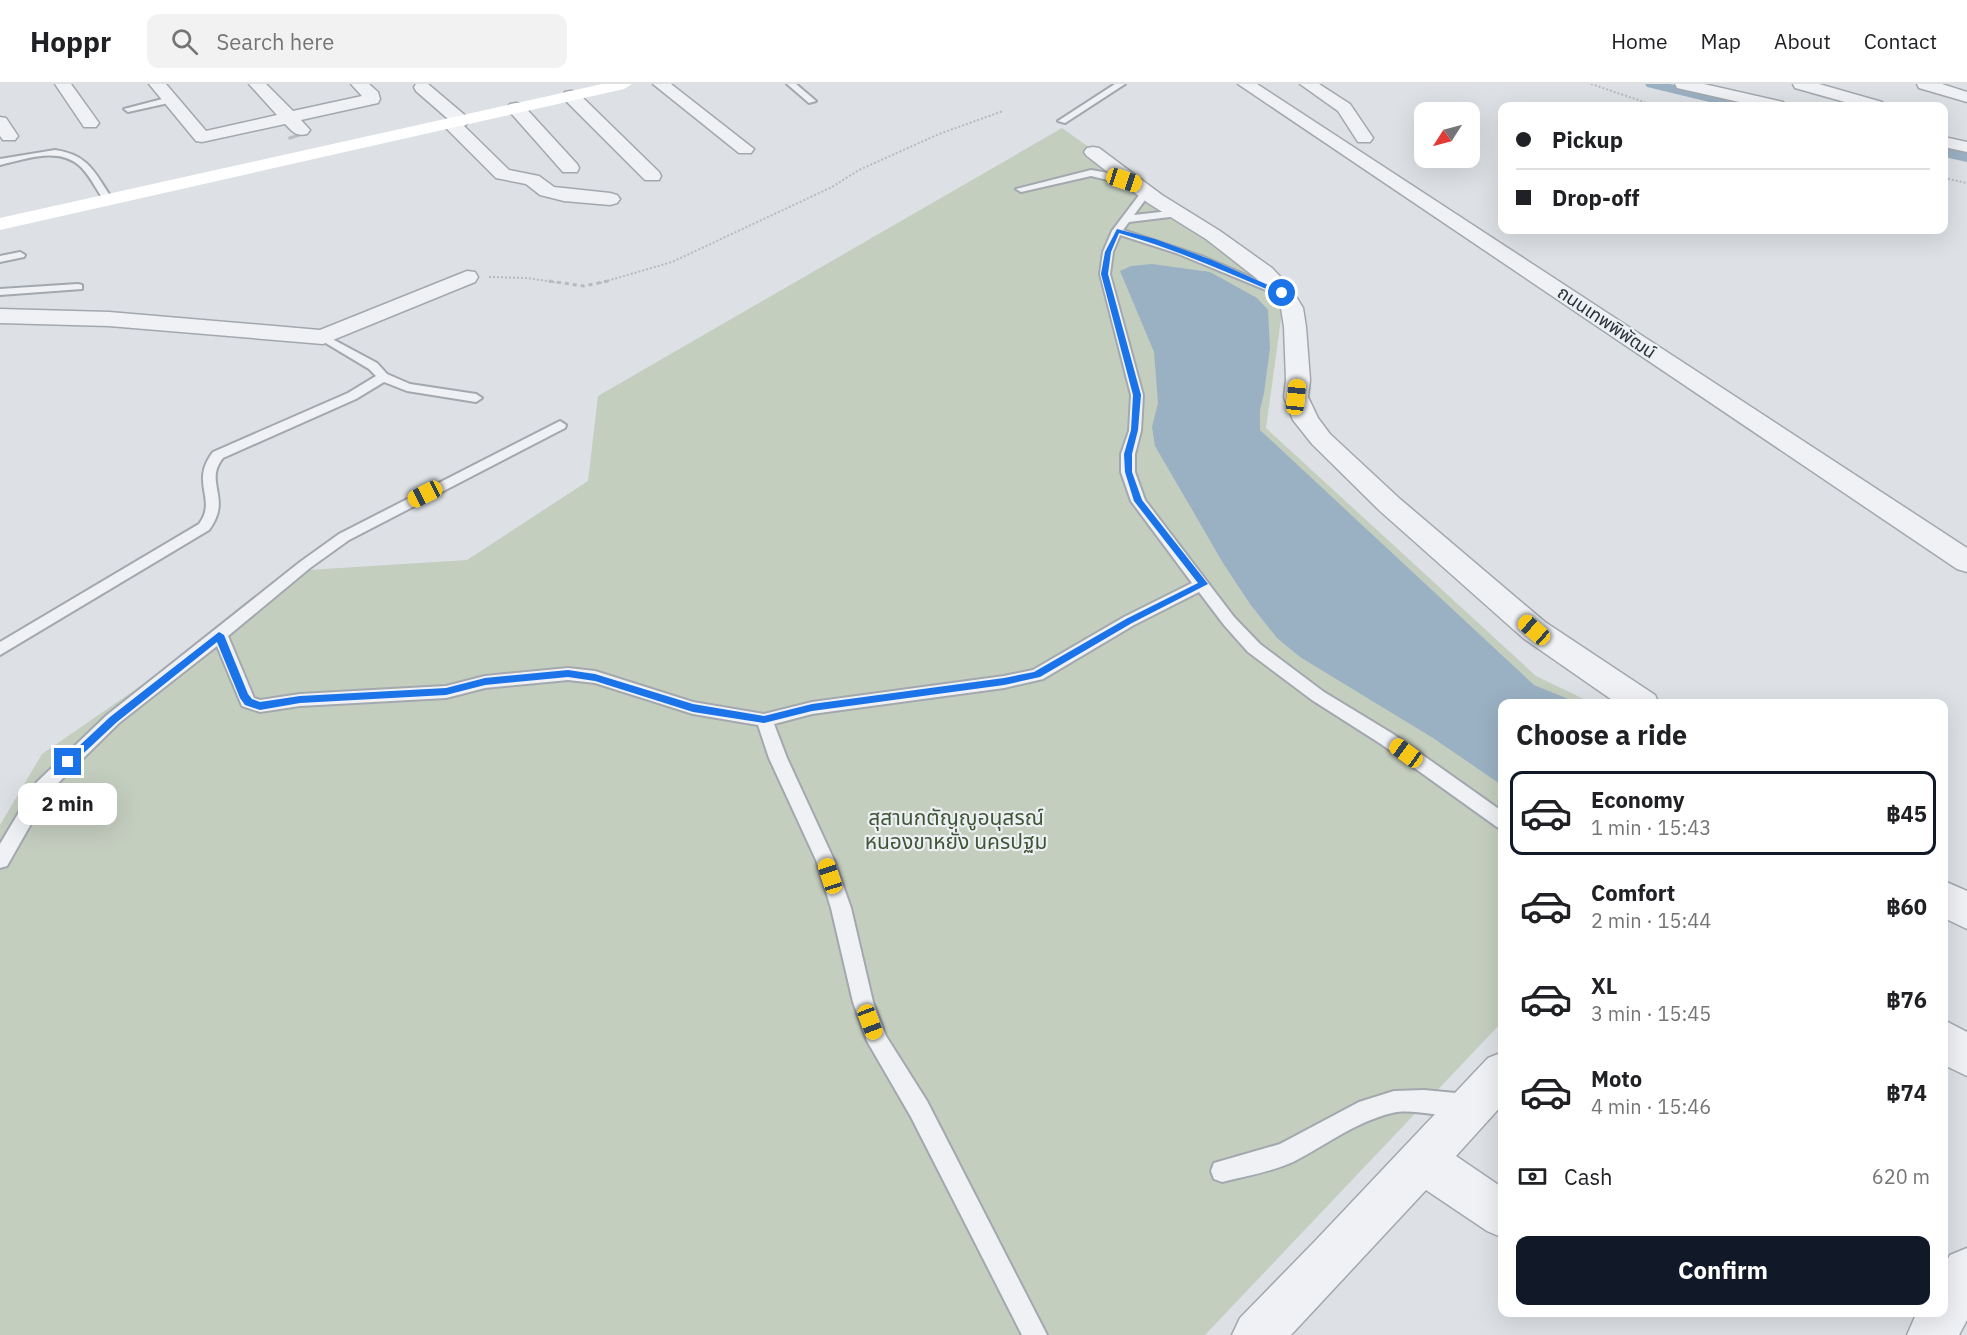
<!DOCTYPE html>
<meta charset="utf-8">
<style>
:root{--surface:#fff;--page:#f2f2f2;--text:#202124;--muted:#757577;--line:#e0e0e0;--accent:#111827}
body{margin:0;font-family:"IBM Plex Sans","Noto Sans Thai",sans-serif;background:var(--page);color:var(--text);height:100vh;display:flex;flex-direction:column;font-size:22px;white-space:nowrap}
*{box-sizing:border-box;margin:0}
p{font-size:20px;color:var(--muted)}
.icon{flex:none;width:33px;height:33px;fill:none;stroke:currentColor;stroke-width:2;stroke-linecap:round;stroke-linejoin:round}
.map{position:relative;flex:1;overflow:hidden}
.drawer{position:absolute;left:1498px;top:615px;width:450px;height:618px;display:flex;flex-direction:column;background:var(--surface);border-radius:12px;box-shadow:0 6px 24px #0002}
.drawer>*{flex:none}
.hud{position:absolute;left:1498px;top:18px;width:450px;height:132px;border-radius:12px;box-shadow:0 6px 24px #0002;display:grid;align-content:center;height:132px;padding:0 18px;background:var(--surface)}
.needle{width:39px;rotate:234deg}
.fabs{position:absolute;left:1414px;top:18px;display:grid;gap:12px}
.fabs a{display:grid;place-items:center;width:66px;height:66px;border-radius:12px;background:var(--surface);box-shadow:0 6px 24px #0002;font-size:30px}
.end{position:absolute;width:27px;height:27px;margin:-14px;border:8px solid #1a73e8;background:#fff;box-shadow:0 0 0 3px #fff}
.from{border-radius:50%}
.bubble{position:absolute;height:42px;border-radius:12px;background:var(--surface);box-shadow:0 6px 24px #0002;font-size:20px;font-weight:700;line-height:42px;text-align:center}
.car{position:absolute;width:18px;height:36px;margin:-18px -9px;border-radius:8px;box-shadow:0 0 4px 2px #0007;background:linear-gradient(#f5c518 24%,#345 0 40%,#f5c518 0 76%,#345 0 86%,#f5c518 0)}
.hud b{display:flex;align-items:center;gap:21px;height:57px;font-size:22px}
.hud b+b{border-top:2px solid var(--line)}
.hud i{width:15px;height:15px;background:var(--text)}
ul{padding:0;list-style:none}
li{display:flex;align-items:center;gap:18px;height:84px;margin:0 12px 9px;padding:0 6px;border:3px solid transparent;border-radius:12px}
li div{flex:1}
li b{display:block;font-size:22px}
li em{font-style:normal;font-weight:700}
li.current{border-color:var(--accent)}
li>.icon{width:54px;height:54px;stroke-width:1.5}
h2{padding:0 18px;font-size:27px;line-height:72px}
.pay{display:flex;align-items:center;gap:15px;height:66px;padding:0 18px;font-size:22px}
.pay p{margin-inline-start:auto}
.primary-button{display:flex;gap:12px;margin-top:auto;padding:12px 18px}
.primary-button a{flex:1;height:69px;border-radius:12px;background:var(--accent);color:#fff;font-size:24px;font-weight:700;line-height:69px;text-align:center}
header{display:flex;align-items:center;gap:36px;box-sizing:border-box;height:84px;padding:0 30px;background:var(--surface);border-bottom:2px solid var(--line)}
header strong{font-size:28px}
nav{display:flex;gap:33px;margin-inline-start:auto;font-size:21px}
.search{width:420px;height:54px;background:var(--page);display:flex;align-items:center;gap:15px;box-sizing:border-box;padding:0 21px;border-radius:12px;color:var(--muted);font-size:22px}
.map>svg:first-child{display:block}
.green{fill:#c4cebf}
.water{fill:#9ab1c3}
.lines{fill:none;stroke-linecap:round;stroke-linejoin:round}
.canal{fill:#9ab1c3;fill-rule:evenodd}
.minor-tunnel{stroke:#b9bec3;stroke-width:19;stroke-dasharray:19 10;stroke-linecap:butt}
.service-casing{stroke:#a3a8ae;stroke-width:4}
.minor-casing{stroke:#a3a8ae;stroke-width:3}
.path-far1{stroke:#b7bbc0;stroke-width:2;stroke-dasharray:2 2;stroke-linecap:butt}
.path{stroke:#b7bbc0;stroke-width:3;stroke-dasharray:4 4;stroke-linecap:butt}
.service{fill:#eff1f4;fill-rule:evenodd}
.minor{fill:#eff1f4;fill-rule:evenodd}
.secondary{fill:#fff;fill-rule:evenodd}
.route{fill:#1a73e8}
.labels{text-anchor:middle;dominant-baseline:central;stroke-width:4.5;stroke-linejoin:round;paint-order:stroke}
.far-street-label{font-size:18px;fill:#28303a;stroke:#ecf0f3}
.park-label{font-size:21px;fill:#3f5536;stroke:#ecf0f3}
</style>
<header>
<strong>Hoppr</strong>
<div class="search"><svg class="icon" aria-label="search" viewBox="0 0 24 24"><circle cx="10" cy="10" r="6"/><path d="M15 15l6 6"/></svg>Search here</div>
<nav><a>Home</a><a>Map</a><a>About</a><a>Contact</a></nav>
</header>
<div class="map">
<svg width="1967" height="1251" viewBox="0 0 1967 1251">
<rect width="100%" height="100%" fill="#dde1e5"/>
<!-- green -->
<path class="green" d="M 1062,44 L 1220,156 L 1283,221 L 1266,344 L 1536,592 L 1592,619 L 1503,620 L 1503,937 L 1205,1251 L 0,1251 L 0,741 L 42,670 L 308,486 L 467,476 L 588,397 L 598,312 Z"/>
<!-- water -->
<path class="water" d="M 1152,180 L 1210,188 L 1257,214 L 1268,226 L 1270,264 L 1264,309 L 1260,326 L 1260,346 L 1534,601 L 1578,619 L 1503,620 L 1503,702 L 1433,654 L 1300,573 L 1277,554 L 1250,520 L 1223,479 L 1155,362 L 1152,343 L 1158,319 L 1154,268 L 1120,187 L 1131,182 Z"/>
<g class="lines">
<!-- canal -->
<g class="canal">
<path d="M 1645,0 L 1670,0 L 1747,19 L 1749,22 L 1726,22 L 1647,3 Z"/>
<path d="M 1944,63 L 1967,68 L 1967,78 L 1944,73 Z"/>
</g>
<!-- minor-tunnel -->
<path class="minor-tunnel" d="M 297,50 L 298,53"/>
<!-- service casing -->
<g class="service-casing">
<g id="service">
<path d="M 787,0 L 796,0 L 816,17 L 809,19 Z"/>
<path d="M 1115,0 L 1125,0 L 1065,39 L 1058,37 Z"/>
<path d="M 170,13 L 174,16 L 173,18 L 128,28 L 124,25 Z"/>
<path d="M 55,66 C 90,71 95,90 113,116 L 111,118 L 105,118 C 97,107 91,93 81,83 C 59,62 26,75 0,81 L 0,75 Z"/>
<path d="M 1091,86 L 1114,90 L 1138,99 L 1133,102 L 1091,92 L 1021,108 L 1016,105 Z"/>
<path d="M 1146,105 L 1151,108 L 1134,131 L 1178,126 L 1183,129 L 1178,132 L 1129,138 L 1123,146 L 1204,173 L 1288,209 L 1286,211 L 1278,211 L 1176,169 L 1120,151 L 1113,168 L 1110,190 L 1143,311 L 1141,347 L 1135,370 L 1135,388 L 1145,416 L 1234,533 L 1260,560 L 1324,608 L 1393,650 L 1503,728 L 1503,745 L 1497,743 L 1381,660 L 1312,616 L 1248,568 L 1224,541 L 1199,508 L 1134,541 L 1043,595 L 1004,604 L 812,630 L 774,640 L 787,674 L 834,776 L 851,824 L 873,918 L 886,952 L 927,1017 L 1047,1251 L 1022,1251 L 911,1033 L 867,957 L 853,918 L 831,824 L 816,776 L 769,674 L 758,641 L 693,630 L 595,599 L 568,596 L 485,604 L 446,614 L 300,622 L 260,628 L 242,622 L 217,562 L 119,639 L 49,708 L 7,782 L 0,784 L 0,760 L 37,698 L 107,631 L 300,478 L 339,450 L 560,337 L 566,341 L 565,344 L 349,456 L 310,484 L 228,552 L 254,614 L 260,616 L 300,610 L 446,602 L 485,592 L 568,584 L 595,587 L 693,618 L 764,630 L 812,618 L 1004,592 L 1033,586 L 1124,533 L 1192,499 L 1131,417 L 1121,388 L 1121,370 L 1129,347 L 1131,311 L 1100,190 L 1103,168 L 1112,147 L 1143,106 Z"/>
<path d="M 20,168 L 25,171 L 24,173 L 0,178 L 0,172 Z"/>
<path d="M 78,200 L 82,201 L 82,205 L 0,211 L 0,205 Z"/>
<path d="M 323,250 L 377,279 L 387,290 L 410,300 L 476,310 L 482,314 L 476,318 L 407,307 L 384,298 L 356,315 L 223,374 C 203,399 233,414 209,446 L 0,571 L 0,558 L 199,440 C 218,415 189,399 213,368 L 348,309 L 376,292 L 369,285 L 319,255 L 317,253 Z"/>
<path d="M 1424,1006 L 1466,1010 L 1474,1013 L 1477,1021 L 1474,1029 C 1451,1038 1417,1023 1392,1029 C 1355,1038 1326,1061 1293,1078 C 1271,1088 1245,1092 1222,1098 L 1214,1095 L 1211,1087 L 1214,1079 L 1280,1060 L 1359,1018 L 1394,1007 Z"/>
</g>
</g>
<!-- minor casing -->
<g class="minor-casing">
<g id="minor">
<path d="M 55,0 L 71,0 L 99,39 L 96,43 L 84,43 Z"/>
<path d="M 149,0 L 166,0 L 206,47 L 277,31 L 249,0 L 266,0 L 293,27 L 362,12 L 351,0 L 369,0 L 378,8 L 380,15 L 378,19 L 301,36 L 310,46 L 307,50 C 296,53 292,47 285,40 L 202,58 L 196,57 Z"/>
<path d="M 416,0 L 428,0 L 467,33 L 470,37 L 464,42 L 509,86 L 539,92 L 554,103 L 610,109 L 617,111 L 620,115 L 617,119 L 610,121 L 564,117 L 540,111 L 526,100 L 496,94 L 445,43 L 442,39 L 448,35 L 416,7 L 414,3 Z"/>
<path d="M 653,0 L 671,0 L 754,65 L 751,69 L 739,69 Z"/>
<path d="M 1238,0 L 1257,0 L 1967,464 L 1967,488 L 1957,485 Z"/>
<path d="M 1300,0 L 1319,0 L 1350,20 L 1373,54 L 1370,58 L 1358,58 L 1338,27 Z"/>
<path d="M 1675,0 L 1704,0 L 1783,18 L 1786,22 L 1757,22 L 1677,4 Z"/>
<path d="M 1793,0 L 1819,0 L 1882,18 L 1885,22 L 1859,22 L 1795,4 Z"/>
<path d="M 1917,0 L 1942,0 L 1967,8 L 1967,18 L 1919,4 Z"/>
<path d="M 571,7 L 577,8 L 659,88 L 661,92 L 659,96 L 645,96 L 565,16 L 563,12 L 565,8 Z"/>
<path d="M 516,19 L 522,20 L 577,80 L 579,84 L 577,88 L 563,88 L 510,28 L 507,24 L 510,20 Z"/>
<path d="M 0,33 L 6,34 L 18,52 L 15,56 L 3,56 L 0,52 Z"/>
<path d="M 1944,53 L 1967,58 L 1967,68 L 1944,63 Z"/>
<path d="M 1093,63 L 1099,64 L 1162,111 L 1220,147 L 1272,184 L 1291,204 L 1303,224 L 1306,243 L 1310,296 L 1308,313 L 1318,334 L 1330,350 L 1400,415 L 1545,538 L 1655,611 L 1659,620 L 1618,620 L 1523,554 L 1380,427 L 1312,360 L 1293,336 L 1284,313 L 1286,296 L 1284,243 L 1281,224 L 1274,212 L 1256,194 L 1206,155 L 1148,119 L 1087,72 L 1084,68 L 1087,64 Z"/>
<path d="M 467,187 L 475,188 L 478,193 L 475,198 L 323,260 L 109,242 L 0,239 L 0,225 L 109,228 L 320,246 Z"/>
<path d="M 1944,797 L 1967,807 L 1967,845 L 1944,834 Z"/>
<path d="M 1944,936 L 1967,948 L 1967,992 L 1944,981 Z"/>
<path d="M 1503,968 L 1503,1020 L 1456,1072 L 1503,1104 L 1503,1154 L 1487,1147 L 1426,1106 L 1291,1251 L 1232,1251 L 1240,1234 L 1317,1155 L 1488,974 Z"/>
<path d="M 1967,1164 L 1967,1236 L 1959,1251 L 1907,1251 L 1917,1228 L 1944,1228 L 1944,1182 L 1950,1171 Z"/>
</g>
</g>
<!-- path-far1 -->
<g class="path-far1">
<path d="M 1591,0 L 1656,22"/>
<path d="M 1944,94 L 1967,99"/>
<path d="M 489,193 L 527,194 L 560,199"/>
<path d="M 600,199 L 672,178 L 832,103 L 859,86 L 939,50 L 1003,27"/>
</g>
<!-- path -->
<path class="path" d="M 549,197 L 584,202 L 608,197"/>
<!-- service -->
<use href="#service" class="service"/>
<!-- minor -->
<use href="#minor" class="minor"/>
<!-- secondary -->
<path class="secondary" d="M 602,0 L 632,0 L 624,5 L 0,146 L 0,134 Z"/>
</g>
<!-- route -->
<path class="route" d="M 1117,145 L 1155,155 L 1212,176 L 1286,209 L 1280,211 C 1227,188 1175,165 1119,149 L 1111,168 L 1108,190 L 1141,311 L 1138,346 L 1132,370 L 1132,388 L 1142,416 L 1208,500 L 1132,539 L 1040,593 L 1004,601 L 812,627 L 764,639 L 693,628 L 595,597 L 568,593 L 485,601 L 446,611 L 300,619 L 260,626 L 245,621 L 240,614 L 217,558 L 117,638 L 71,681 L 68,682 L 62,678 L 110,633 L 219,548 L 224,551 L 248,610 L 252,615 L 260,618 L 300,612 L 446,604 L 485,594 L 568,586 L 595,590 L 693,620 L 764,632 L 812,620 L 1004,594 L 1034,588 L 1126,535 L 1198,499 L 1134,417 L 1125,388 L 1124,370 L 1131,346 L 1133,311 L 1101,190 L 1105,168 Z"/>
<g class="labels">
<!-- far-street labels -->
<g class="far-street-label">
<text transform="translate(1607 238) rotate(34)">ถนนเทพพิพัฒน์</text>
</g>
<!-- park labels -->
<g class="park-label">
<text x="956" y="733">สุสานกตัญญูอนุสรณ์<tspan x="956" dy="24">หนองขาหยั่ง นครปฐม</tspan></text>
</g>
</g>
</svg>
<div class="fabs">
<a><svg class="needle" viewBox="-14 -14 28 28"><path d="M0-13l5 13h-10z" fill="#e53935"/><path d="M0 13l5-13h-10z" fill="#757577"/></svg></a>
</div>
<i class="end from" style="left:1282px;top:209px"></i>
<i class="end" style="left:68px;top:678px"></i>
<div class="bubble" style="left:18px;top:699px;width:99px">2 min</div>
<i class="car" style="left:1124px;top:96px;rotate:108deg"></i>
<i class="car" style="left:1296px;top:313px;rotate:6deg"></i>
<i class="car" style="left:425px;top:410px;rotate:243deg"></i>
<i class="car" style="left:1534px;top:546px;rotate:311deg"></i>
<i class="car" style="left:1406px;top:669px;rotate:306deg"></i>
<i class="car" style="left:830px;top:792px;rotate:342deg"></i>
<i class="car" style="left:870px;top:938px;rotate:159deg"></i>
<div class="hud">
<b><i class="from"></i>Pickup</b>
<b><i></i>Drop-off</b>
</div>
<section class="drawer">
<h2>Choose a ride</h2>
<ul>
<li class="current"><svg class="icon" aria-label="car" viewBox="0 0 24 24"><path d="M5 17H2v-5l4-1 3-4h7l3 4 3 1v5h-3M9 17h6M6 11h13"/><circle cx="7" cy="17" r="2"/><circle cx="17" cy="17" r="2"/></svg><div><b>Economy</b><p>1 min · 15:43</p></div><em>฿45</em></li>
<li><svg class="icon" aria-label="car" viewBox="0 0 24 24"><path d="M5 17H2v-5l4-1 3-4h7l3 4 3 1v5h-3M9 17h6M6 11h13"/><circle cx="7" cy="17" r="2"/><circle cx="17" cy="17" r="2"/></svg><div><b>Comfort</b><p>2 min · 15:44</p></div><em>฿60</em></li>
<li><svg class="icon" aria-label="car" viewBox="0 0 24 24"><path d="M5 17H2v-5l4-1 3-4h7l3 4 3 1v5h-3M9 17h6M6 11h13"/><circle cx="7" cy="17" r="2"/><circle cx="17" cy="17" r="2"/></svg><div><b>XL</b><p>3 min · 15:45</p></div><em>฿76</em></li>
<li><svg class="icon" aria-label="car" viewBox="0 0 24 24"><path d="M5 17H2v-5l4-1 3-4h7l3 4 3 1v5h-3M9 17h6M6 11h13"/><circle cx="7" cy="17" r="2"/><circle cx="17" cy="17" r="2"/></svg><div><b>Moto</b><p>4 min · 15:46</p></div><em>฿74</em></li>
</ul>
<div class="pay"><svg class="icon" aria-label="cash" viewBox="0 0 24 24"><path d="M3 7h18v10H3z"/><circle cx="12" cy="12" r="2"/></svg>Cash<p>620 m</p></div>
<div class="primary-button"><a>Confirm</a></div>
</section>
</div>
